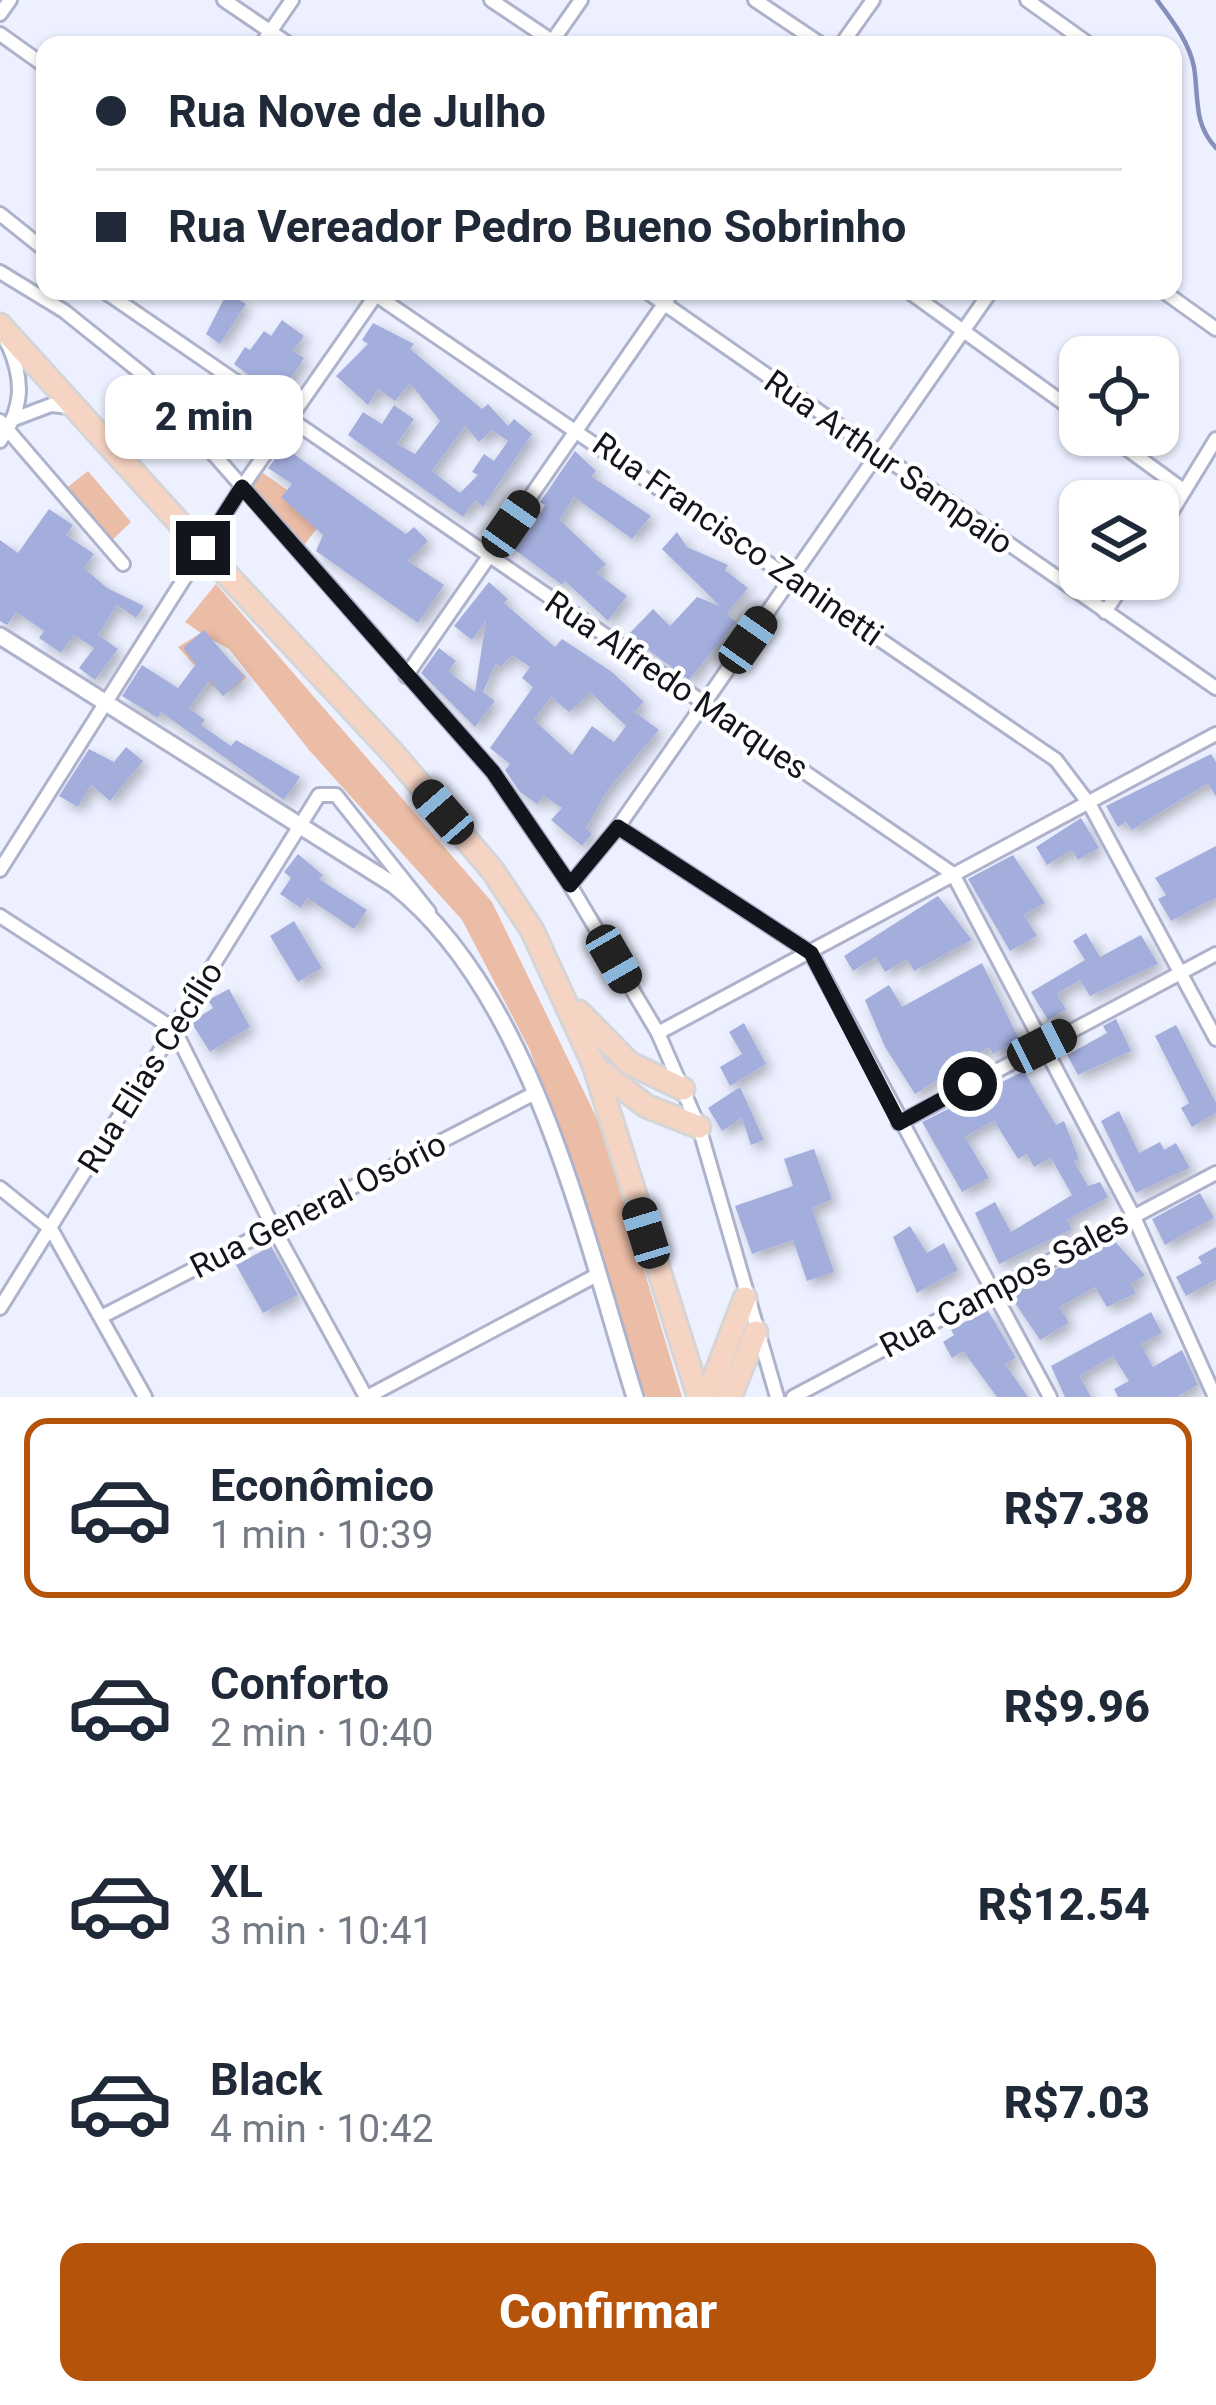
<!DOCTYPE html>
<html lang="pt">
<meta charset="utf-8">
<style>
:root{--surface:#fff;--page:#f6f6f7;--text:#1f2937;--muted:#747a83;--line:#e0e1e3;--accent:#b45309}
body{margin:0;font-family:Roboto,sans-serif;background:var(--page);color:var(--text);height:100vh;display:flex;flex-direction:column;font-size:45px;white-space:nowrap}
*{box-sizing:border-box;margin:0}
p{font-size:39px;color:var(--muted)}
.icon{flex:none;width:66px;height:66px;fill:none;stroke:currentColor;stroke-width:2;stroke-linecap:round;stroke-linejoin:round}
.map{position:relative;height:1397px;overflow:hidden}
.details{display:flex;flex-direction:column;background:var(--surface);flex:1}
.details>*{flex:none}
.top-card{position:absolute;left:36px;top:36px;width:1146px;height:264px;border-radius:24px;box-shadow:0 3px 9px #0004;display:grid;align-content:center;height:264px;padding:0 60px;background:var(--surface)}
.controls{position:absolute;left:1059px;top:336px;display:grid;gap:24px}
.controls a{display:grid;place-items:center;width:120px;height:120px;border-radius:24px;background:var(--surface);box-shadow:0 3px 9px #0004;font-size:60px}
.end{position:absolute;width:54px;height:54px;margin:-27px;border:15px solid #13151d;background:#fff;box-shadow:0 0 0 6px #fff}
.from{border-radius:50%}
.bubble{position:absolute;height:84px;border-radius:24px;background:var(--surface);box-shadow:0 3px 9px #0004;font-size:39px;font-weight:800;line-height:84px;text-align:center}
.car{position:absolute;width:36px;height:72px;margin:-36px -18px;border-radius:15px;box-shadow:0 0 9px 3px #0007;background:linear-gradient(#222 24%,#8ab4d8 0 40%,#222 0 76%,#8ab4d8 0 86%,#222 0)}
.top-card b{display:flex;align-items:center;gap:42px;height:114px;font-size:45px}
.top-card b+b{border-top:3px solid var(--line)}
.top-card i{width:30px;height:30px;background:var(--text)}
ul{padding:21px 0 0;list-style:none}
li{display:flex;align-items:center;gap:36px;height:180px;margin:0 24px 18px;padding:0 36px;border:6px solid transparent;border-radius:24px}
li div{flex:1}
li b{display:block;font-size:45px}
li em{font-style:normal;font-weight:800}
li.selected{border-color:var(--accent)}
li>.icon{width:108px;height:108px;stroke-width:1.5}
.action{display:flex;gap:24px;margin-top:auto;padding:24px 60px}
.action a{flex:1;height:138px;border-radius:24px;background:var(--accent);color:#fff;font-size:48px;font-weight:800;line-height:138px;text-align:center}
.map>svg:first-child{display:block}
.green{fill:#ecbda6}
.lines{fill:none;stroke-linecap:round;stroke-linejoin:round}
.stream{stroke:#858fbc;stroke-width:4.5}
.building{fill:#a3aedd;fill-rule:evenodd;filter:url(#shadow)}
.minor-casing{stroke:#aeb3cb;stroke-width:18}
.tertiary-casing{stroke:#aeb3cb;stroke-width:21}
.trunk-casing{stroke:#d5d5d6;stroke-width:27}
.minor{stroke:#fff;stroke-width:12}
.tertiary{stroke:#fff;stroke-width:15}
.trunk{stroke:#f6d4c4;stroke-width:21}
.trunk-bridge-casing{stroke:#d5d5d6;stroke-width:27;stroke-linecap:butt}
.trunk-bridge{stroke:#f6d4c4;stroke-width:21}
.route{stroke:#13151d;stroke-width:15}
.labels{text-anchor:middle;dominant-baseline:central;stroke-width:9;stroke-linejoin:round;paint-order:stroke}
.street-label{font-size:33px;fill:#13151d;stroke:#fff}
</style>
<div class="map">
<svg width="1216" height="1397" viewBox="0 0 1216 1397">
<defs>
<filter id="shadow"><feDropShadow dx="5.5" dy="5.5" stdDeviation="6" flood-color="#0004"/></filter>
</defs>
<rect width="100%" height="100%" fill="#ecf0ff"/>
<!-- green -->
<g class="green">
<path d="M 88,471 L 131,522 L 109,543 L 64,490 Z"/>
<path d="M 260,471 L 326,517 L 301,549 L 247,487 Z"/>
<path d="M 216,584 L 492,902 L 602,1129 L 682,1397 L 646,1397 L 530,1050 L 462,920 L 309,750 L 229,649 L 207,637 L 246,677 L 223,696 L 178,647 L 201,633 L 185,622 Z"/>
</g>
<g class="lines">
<!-- stream -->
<path class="stream" d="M 1157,0 C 1172,20 1189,42 1194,67 C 1199,99 1193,123 1216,148"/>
</g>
<!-- building -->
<g class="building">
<path d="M 227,293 L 246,304 L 220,344 L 206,334 Z"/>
<path d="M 282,320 L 304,336 L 293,351 L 304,358 L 278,398 L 234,364 L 245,347 L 250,350 L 264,331 L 271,336 Z"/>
<path d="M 373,323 L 414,344 L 410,349 L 482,409 L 488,404 L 508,426 L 514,419 L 532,434 L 483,507 L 475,500 L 463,517 L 348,435 L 363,412 L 382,424 L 394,405 L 414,419 L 397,444 L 415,454 L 440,421 L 410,383 L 395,401 L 378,389 L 368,405 L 336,376 L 368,344 L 362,340 ZM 465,426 L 479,442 L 492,430 L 508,441 L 494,461 L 484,454 L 472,472 L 478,475 L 460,493 L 432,471 Z"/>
<path d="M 284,447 L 406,534 L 414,527 L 428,541 L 408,561 L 444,585 L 418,623 L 316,551 L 323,535 L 281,497 L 292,484 L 268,468 Z"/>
<path d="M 575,451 L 596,471 L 591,476 L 651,516 L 632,539 L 574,497 L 560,520 L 606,564 L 597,573 L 627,596 L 608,621 L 565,581 L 562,585 L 511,547 L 533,525 L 545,505 L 540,502 Z"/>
<path d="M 49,509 L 73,525 L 66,535 L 94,554 L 84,568 L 107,588 L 144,606 L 136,618 L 117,605 L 98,635 L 118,649 L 95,680 L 79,668 L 94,648 L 74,635 L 61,653 L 39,638 L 44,631 L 16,612 L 7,625 L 0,621 L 0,540 L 18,553 Z"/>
<path d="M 677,532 L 687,547 L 728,565 L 725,570 L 748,588 L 727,614 L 736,622 L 689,680 L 628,635 L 653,609 L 670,626 L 697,597 L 720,606 L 662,549 Z"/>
<path d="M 489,582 L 508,599 L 504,603 L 555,647 L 562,639 L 612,672 L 644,702 L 635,712 L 659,730 L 607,791 L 586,828 L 592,834 L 582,846 L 551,820 L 562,808 L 544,796 L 537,804 L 520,792 L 505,770 L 510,764 L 490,748 L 533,687 L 522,678 L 530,667 L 512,655 L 501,667 L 496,663 L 483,692 L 495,701 L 475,727 L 421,673 L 439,648 L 456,661 L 449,670 L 453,675 L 475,692 L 486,621 L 472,640 L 454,626 ZM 591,693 L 626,726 L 614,742 L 592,726 L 572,755 L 534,720 L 551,697 L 569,712 Z"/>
<path d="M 204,630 L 244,677 L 223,696 L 210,680 L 189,708 L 205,720 L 201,725 L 231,746 L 236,740 L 300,777 L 284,800 L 161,712 L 158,718 L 122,696 L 142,665 L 178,688 L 196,664 L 183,648 Z"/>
<path d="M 126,747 L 143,761 L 110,801 L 91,785 L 78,807 L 59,796 L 89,749 L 114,762 Z"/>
<path d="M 1211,754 L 1216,762 L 1216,797 L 1208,783 L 1132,830 L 1126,822 L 1118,827 L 1106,806 Z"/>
<path d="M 1081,818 L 1099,848 L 1078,860 L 1072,850 L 1047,865 L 1036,847 Z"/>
<path d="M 1216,846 L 1216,898 L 1171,921 L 1158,899 L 1166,895 L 1155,878 Z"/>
<path d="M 298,854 L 323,875 L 319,879 L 367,910 L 354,929 L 307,898 L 301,908 L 280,894 L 291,878 L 284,872 Z"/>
<path d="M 1013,855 L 1045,903 L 1024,915 L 1037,936 L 1010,951 L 968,879 Z"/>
<path d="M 938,896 L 972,940 L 914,971 L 907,959 L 885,972 L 876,957 L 853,971 L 844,956 Z"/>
<path d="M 294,921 L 322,968 L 298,982 L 270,936 Z"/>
<path d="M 1086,933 L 1100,957 L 1141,935 L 1158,964 L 1090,996 L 1080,980 L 1057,994 L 1066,1009 L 1048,1020 L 1031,992 L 1085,960 L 1073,941 Z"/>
<path d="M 982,963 L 1019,1039 L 993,1054 L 989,1047 L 915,1094 L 885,1047 L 865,1000 L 889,985 L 902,1007 Z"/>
<path d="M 229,989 L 250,1027 L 210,1052 L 191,1022 L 213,1008 L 208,1000 Z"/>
<path d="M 1116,1019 L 1131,1051 L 1078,1075 L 1067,1055 L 1107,1033 L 1103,1026 Z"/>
<path d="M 744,1023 L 766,1064 L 730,1086 L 720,1067 L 742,1054 L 729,1032 Z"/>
<path d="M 1176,1025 L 1216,1103 L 1216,1113 L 1192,1127 L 1181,1108 L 1189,1103 L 1155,1036 Z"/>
<path d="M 1024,1071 L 1056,1125 L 1064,1121 L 1079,1159 L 1074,1161 L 1088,1186 L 1100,1182 L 1108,1197 L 1067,1220 L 1072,1229 L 999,1264 L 975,1213 L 995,1202 L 1011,1232 L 1072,1195 L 1051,1158 L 1034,1167 L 1027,1154 L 1018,1159 L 994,1121 L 965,1137 L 989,1178 L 962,1192 L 922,1122 Z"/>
<path d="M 740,1087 L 764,1140 L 751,1145 L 742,1118 L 722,1131 L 708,1108 Z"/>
<path d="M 1119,1111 L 1139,1153 L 1160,1142 L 1164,1150 L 1176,1143 L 1190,1168 L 1136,1193 L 1101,1121 Z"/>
<path d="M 814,1149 L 832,1199 L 812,1208 L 834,1272 L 807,1281 L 793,1240 L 752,1254 L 735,1206 L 793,1186 L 784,1159 Z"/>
<path d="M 1200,1193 L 1214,1218 L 1165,1245 L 1152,1219 Z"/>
<path d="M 910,1226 L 927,1253 L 944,1243 L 958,1270 L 917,1293 L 893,1237 Z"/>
<path d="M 1113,1239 L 1145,1275 L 1131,1284 L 1136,1293 L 1107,1307 L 1095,1287 L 1060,1307 L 1069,1323 L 1040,1340 L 1009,1294 Z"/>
<path d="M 271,1246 L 298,1295 L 263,1313 L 236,1265 Z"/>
<path d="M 1216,1247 L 1216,1280 L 1186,1296 L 1176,1277 L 1202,1263 L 1198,1257 Z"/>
<path d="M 987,1309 L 1016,1358 L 1005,1364 L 1028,1397 L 997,1397 L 963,1351 L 952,1358 L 943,1342 L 954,1335 L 951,1330 Z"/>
<path d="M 1151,1312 L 1162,1333 L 1141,1344 L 1153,1367 L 1182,1350 L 1198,1385 L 1177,1397 L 1118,1397 L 1114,1389 L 1129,1381 L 1113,1356 L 1080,1376 L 1091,1397 L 1065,1397 L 1051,1366 Z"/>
</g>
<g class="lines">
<!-- minor casing -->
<g class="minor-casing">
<g id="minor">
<path d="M 224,0 L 290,45"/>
<path d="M 491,0 L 558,45"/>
<path d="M 755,0 L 822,45"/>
<path d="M 1027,0 L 1090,45"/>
<path d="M 0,14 L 10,0"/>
<path d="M 0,34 L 45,66"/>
<path d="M 551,43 L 581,0"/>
<path d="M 261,45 L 292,0"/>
<path d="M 841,45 L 873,0"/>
<path d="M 0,214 L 45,250"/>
<path d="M 0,272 L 64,311 L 145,376 L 493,772 L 570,885 L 658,1033 L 699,1127 L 777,1397"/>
<path d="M 104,291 L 953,874 L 1133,1215 L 1215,1397"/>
<path d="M 370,291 L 1056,760 L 1090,805 L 1216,1039"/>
<path d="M 646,291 L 1216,688"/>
<path d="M 908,291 L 1080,415"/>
<path d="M 1163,291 L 1216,329"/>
<path d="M 14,419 L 51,405 L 70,407"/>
<path d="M 0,421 L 123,564"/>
<path d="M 1108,435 L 1182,489"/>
<path d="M 0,441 C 24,407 24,379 7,342"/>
<path d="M 1158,534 L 1216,439"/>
<path d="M 1105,612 L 1127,579"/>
<path d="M 406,676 L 673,291"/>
<path d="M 618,827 L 811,953 L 1050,1397"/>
<path d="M 0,870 L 242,487 L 378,292"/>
<path d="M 570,885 L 618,827 L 991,291"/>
<path d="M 0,916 L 174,1029 L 274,1229 L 366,1397"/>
<path d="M 658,1033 L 1216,734"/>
<path d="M 899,1123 L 1216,954"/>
<path d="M 0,1188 L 51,1229 L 145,1397"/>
<path d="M 0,1308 L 319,795 L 336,795 L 429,912"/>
<path d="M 101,1317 L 535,1093"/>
<path d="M 367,1397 L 597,1275"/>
<path d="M 793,1397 L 1216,1173"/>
</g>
</g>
<!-- tertiary casing -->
<g class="tertiary-casing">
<path id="tertiary" d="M 0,636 L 394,885 C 532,994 584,1234 635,1397"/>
</g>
<!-- trunk casing -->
<g class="trunk-casing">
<g id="trunk">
<path d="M 0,325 L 183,527"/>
<path d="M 216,563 L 393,753 L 493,871 L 532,930 L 594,1065 L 699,1397"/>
<path d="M 579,1012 L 629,1063 L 683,1089"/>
<path d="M 594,1066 L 646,1106 L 699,1127"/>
<path d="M 707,1397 L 745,1298"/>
<path d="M 730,1397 L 756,1332"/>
</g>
</g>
<!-- minor -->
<use href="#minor" class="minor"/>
<!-- tertiary -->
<use href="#tertiary" class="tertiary"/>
<!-- trunk -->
<use href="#trunk" class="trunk"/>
<!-- trunk-bridge casing -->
<g class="trunk-bridge-casing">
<path id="trunk-bridge" d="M 183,527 L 216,563"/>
</g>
<!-- trunk-bridge -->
<use href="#trunk-bridge" class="trunk-bridge"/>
</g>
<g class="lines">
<!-- route -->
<path class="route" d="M 203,548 L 242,487 L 493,772 L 570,885 L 618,827 L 811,953 L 899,1123 L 970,1084"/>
</g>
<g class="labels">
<!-- street labels -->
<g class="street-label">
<text transform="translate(889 462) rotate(35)">Rua Arthur Sampaio</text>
<text transform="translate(738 539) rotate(35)">Rua Francisco Zaninetti</text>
<text transform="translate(677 685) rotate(34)">Rua Alfredo Marques</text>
<text transform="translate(150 1067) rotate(-58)">Rua Elias Cecílio</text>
<text transform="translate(318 1205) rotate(-27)">Rua General Osório</text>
<text transform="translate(1004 1284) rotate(-28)">Rua Campos Sales</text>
</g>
</g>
</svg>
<div class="controls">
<a><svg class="icon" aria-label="locate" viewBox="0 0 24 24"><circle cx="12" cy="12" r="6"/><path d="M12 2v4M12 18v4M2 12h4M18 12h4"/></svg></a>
<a><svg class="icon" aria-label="layers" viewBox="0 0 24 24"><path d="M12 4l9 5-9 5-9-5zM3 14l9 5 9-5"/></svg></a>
</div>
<i class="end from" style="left:970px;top:1084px"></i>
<i class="end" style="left:203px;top:548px"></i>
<div class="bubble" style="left:105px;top:375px;width:198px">2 min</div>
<i class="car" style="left:511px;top:524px;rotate:35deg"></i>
<i class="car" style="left:748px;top:640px;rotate:35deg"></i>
<i class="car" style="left:443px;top:812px;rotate:319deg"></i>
<i class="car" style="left:614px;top:959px;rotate:150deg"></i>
<i class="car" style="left:1042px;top:1046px;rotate:63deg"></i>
<i class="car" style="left:646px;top:1233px;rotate:343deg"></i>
<div class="top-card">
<b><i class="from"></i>Rua Nove de Julho</b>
<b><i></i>Rua Vereador Pedro Bueno Sobrinho</b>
</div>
</div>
<section class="details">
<ul>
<li class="selected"><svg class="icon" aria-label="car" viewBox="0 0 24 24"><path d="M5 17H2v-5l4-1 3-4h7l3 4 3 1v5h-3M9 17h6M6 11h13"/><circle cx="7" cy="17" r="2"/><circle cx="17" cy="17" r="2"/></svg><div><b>Econômico</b><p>1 min · 10:39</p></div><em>R$7.38</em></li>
<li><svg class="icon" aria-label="car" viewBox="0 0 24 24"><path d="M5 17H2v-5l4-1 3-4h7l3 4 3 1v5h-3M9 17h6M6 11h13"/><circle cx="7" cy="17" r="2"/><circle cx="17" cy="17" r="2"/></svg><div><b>Conforto</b><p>2 min · 10:40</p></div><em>R$9.96</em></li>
<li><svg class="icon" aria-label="car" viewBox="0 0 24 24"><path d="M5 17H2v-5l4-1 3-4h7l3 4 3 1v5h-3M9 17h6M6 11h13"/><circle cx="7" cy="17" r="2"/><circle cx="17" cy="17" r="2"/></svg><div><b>XL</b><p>3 min · 10:41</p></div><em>R$12.54</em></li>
<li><svg class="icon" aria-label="car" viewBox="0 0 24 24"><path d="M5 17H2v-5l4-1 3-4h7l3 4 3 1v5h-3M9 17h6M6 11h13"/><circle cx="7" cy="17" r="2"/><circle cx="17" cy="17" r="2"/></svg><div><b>Black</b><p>4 min · 10:42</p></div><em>R$7.03</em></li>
</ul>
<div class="action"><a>Confirmar</a></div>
</section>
